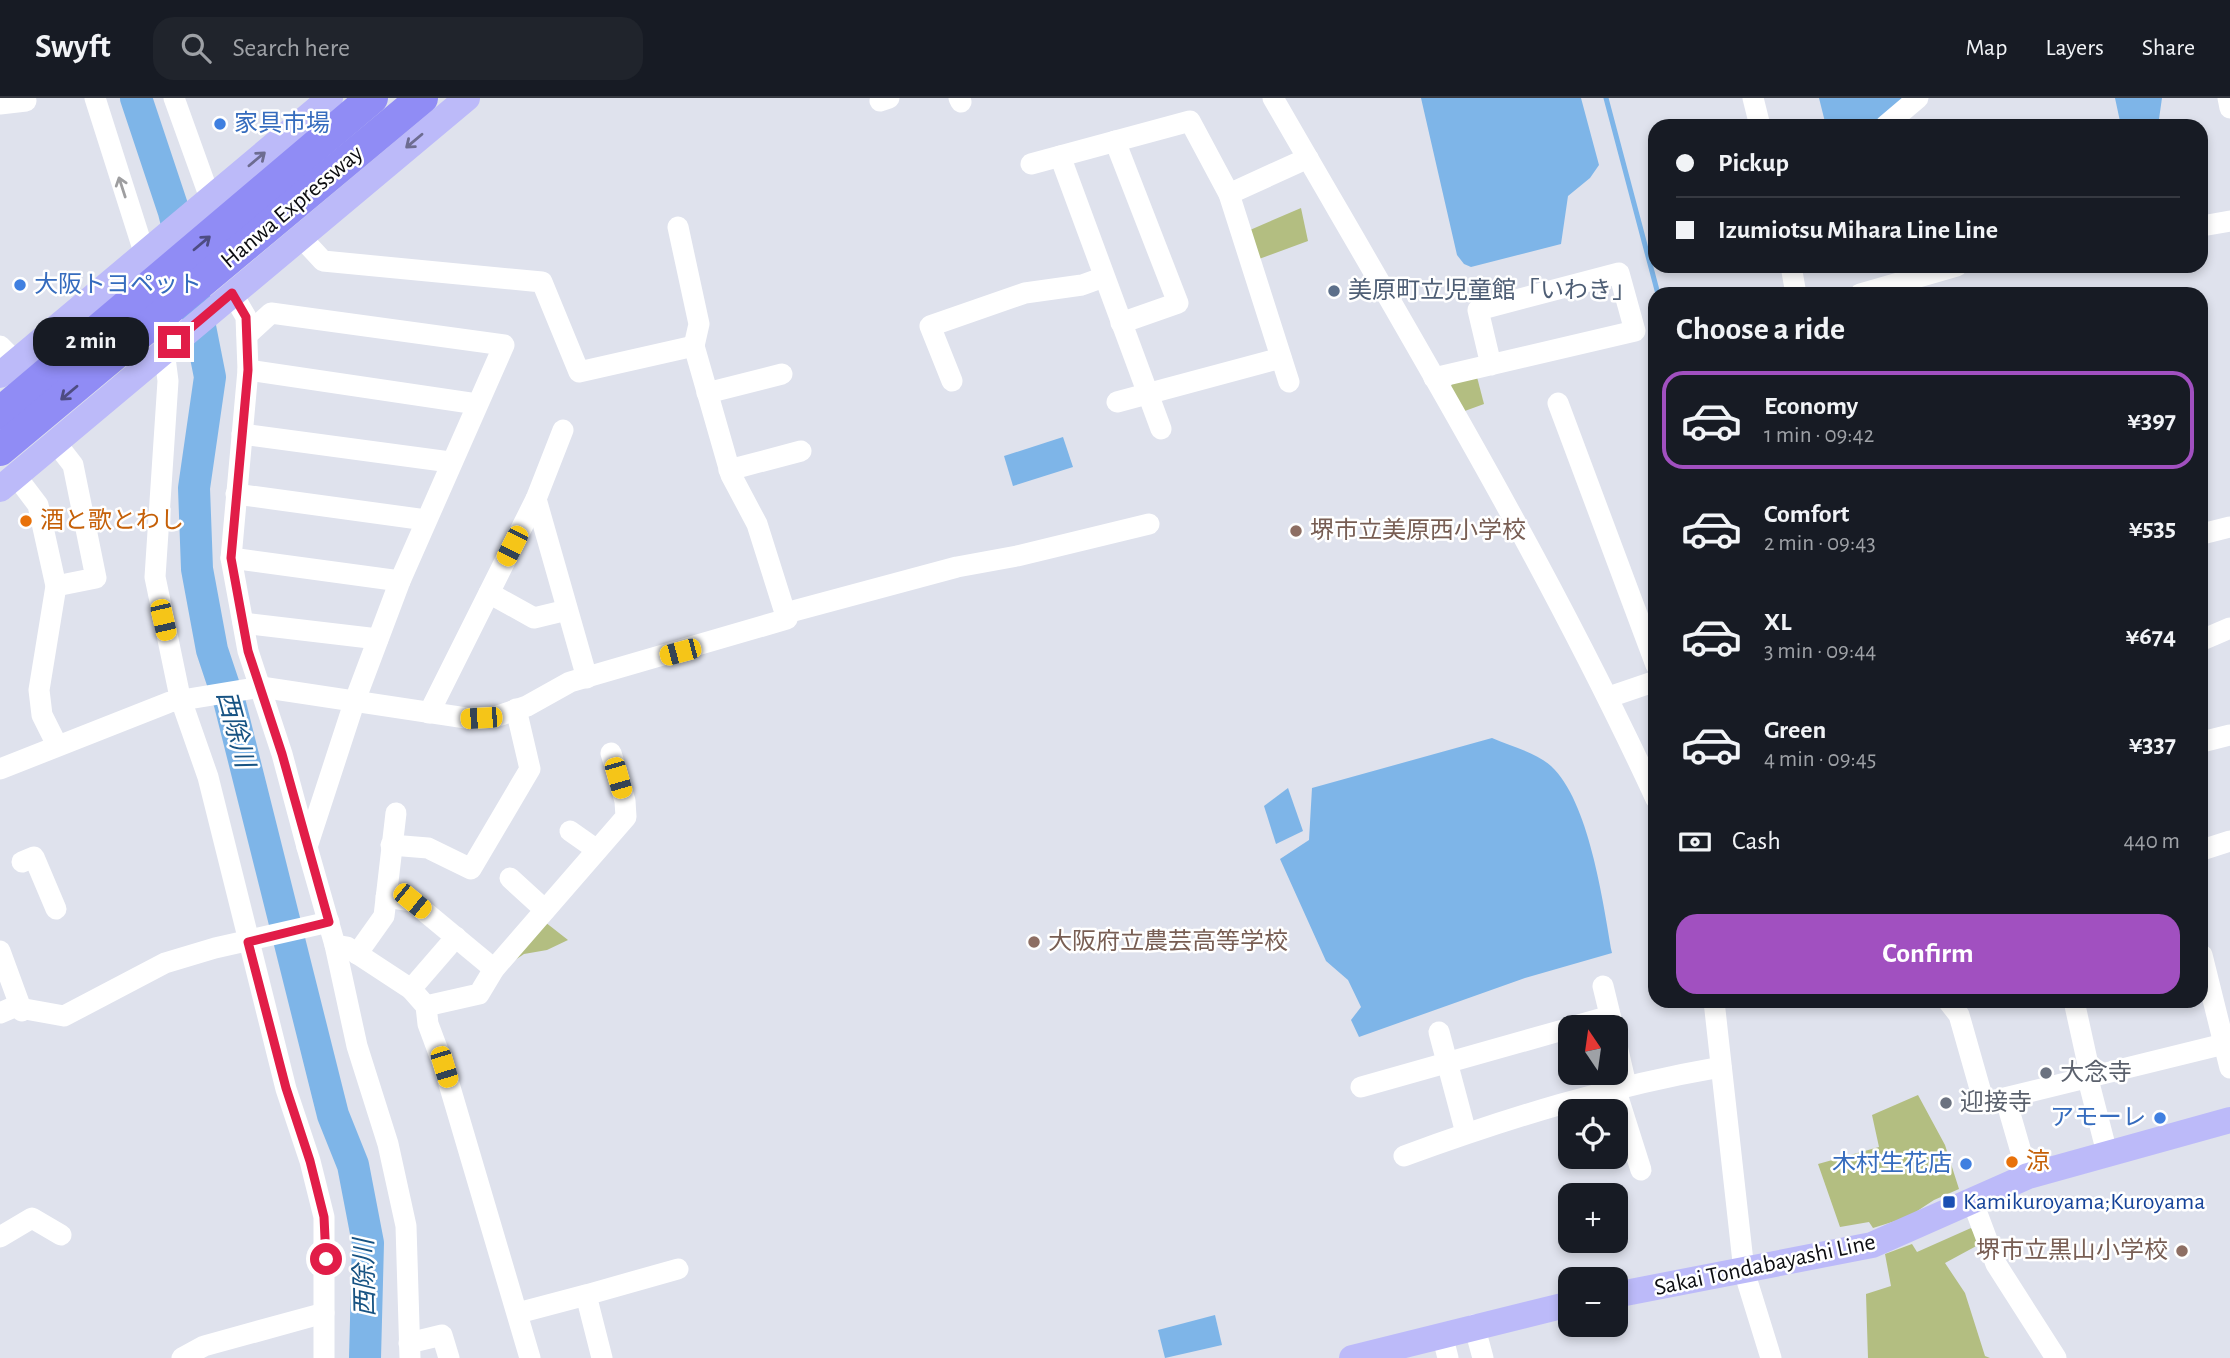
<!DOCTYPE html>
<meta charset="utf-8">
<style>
:root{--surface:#171b24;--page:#20242c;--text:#f1f3f6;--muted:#9ea1a6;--line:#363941;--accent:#a150c0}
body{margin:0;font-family:"Alegreya Sans","Noto Sans JP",sans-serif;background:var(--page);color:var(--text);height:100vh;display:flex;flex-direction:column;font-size:26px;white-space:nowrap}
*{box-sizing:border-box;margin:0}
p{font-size:23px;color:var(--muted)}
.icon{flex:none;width:38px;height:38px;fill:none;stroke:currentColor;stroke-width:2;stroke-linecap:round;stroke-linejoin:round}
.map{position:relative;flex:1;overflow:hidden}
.details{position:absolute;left:1648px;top:189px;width:560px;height:721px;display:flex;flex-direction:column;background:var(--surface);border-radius:21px;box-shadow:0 4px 10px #0003}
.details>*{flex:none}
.top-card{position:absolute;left:1648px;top:21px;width:560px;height:154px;border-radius:21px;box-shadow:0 4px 10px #0003;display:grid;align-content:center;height:154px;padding:0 28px;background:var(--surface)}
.needle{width:46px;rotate:347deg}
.buttons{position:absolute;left:1558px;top:917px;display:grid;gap:14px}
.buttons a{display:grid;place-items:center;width:70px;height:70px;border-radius:14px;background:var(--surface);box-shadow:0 4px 10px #0003;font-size:35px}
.end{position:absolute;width:32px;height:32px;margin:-16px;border:9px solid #e11d48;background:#fff;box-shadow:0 0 0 4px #fff}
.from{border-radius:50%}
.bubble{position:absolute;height:49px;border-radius:21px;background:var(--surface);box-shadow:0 4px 10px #0003;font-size:23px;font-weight:600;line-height:49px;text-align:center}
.car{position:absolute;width:21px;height:42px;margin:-21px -10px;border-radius:9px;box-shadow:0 0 5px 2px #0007;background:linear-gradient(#f5c518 24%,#345 0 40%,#f5c518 0 76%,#345 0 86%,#f5c518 0)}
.top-card b{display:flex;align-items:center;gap:24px;height:66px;font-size:26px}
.top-card b+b{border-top:2px solid var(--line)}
.top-card i{width:18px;height:18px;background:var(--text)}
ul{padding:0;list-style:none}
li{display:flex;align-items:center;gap:21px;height:98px;margin:0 14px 10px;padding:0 14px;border:4px solid transparent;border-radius:21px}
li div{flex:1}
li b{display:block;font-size:26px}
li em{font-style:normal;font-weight:600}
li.current{border-color:var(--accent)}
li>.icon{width:63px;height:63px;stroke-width:1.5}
h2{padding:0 28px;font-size:32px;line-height:84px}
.pay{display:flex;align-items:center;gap:18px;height:77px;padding:0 28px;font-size:26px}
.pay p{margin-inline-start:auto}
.cta{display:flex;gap:14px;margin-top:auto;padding:14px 28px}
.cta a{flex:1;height:80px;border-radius:21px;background:var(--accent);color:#fff;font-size:28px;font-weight:600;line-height:80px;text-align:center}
header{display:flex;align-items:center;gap:42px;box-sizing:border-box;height:98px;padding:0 35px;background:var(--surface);border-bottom:2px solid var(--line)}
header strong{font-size:33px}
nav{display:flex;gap:38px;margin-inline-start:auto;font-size:24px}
.search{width:490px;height:63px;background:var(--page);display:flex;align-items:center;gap:18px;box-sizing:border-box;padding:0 24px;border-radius:21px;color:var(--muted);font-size:26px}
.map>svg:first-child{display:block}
.green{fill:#b3be81}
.water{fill:#7eb5e8}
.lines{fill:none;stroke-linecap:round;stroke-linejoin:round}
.stream{stroke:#7eb5e8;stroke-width:5}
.river{stroke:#7eb5e8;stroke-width:32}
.minor{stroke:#fff;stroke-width:21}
.major{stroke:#bcbaf9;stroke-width:26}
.highway{stroke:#908cf5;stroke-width:32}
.oneway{stroke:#6d6c91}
.oneway2{stroke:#9e9ea0}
.oneway3{stroke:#4e4c83}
.route{stroke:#e11d48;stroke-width:9}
.shop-dot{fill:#3f7fe0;stroke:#fff;stroke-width:2.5}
.service-dot{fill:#5c6f8a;stroke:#fff;stroke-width:2.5}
.food-dot{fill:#e8710a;stroke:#fff;stroke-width:2.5}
.education-dot{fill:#8d6e63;stroke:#fff;stroke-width:2.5}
.worship-dot{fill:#6b7280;stroke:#fff;stroke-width:2.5}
.transit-dot{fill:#1a4fb4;stroke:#fff;stroke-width:2.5}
.labels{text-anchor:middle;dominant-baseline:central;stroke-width:5;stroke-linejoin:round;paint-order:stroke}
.shop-label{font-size:24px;fill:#366cbe;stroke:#fff;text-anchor:start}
.street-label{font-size:24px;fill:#0c0d11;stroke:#fff}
.service-label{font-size:24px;fill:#4e5e75;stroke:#fff;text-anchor:start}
.food-label{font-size:24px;fill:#c56008;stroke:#fff;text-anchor:start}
.education-label{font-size:24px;fill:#785e54;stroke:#fff;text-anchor:start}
.worship-label{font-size:24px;fill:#5b616d;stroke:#fff;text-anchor:start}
.transit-label{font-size:24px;fill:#164399;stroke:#fff;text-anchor:start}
.water-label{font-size:26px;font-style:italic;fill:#175383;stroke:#fff}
</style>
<header>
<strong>Swyft</strong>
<div class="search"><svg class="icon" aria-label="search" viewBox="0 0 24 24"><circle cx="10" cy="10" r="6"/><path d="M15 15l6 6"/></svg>Search here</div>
<nav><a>Map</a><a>Layers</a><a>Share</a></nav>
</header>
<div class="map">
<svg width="2230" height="1260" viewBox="0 0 2230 1260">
<rect width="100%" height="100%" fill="#dfe2ed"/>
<!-- green -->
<g class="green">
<path d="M 1301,110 L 1308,143 L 1259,161 L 1250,132 Z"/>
<path d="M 1477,279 L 1484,306 L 1462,314 L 1449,292 L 1452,286 Z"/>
<path d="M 545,824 L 568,842 L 547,852 L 524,856 L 509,866 Z"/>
<path d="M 1918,997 L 1945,1047 L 1959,1091 L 1934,1102 L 1908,1119 L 1873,1130 L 1869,1124 L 1840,1129 L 1818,1066 L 1879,1049 L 1872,1017 Z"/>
<path d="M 1971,1130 L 1980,1146 L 1945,1165 L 1965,1195 L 1985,1258 L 1990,1260 L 1868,1260 L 1866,1196 L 1891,1188 L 1885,1156 L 1912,1146 L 1917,1154 Z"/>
</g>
<!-- water -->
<g class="water">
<path d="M 1421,0 L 1581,0 L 1599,67 L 1590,80 L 1568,98 L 1561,146 L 1471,169 L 1464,166 L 1457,157 Z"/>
<path d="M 1819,0 L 1903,0 L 1870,28 L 1826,28 Z"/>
<path d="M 2115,0 L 2162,0 L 2158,28 L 2121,28 Z"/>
<path d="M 1063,339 L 1073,369 L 1013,388 L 1004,358 Z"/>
<path d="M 1492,640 C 1510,648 1537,655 1551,668 C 1589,703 1603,803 1612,855 L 1525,880 L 1359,939 L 1351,922 L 1361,909 L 1348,882 L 1326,863 L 1280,761 L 1309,742 L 1312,690 Z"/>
<path d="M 1288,690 L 1303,733 L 1276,746 L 1264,708 Z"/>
<path d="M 1215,1217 L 1222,1247 L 1165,1260 L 1158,1232 Z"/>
</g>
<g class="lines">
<!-- stream -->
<path class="stream" d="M 1606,0 L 1658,196"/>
<!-- river -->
<g class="river">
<path d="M 136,0 L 174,114 L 184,154"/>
<path d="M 194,198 L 210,279 L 194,390 L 197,471 L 212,552 L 230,606 L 333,1017 L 353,1067 L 368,1145 L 365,1260"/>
</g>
<!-- minor -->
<g class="minor">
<path d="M 95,0 L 144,154"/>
<path d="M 174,0 L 210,100"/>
<path d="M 959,0 L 961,4"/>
<path d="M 1273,0 C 1406,231 1544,459 1656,701"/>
<path d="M 1753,0 L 1760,28"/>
<path d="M 2228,0 L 2230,10"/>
<path d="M 880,3 L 889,0"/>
<path d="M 0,6 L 26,3"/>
<path d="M 1885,28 L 1918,0"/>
<path d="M 1115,43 L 1178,205 L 1121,225"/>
<path d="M 1060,58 L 1161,331"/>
<path d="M 1031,66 L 1190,23 L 1229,96 L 1289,284"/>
<path d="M 1229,96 L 1308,60"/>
<path d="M 2202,128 L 2230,123"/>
<path d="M 678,129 L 699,226 L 694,248"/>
<path d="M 1791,168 L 1796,196"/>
<path d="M 232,195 L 246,219 L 248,272 L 231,460 L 248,553 L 282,656 L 307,749"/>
<path d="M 1860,196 L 1957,168"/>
<path d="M 247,237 L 271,215 L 504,247 L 400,483 L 354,605 L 307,749 L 335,847 L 357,948 L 388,1046 L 406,1128 L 410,1260"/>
<path d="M 0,248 L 16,264"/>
<path d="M 164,252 L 168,283 L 155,479 L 180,599 L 208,679 L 286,991 L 310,1063 L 324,1119 L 324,1260"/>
<path d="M 248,272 L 477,306"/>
<path d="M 1434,280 L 1635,233 L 1619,175 L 1478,212 L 1491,267"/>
<path d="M 952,283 L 930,228 L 1025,195 L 1082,187 L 1104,179"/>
<path d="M 707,295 L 782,276"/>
<path d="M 1117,304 L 1281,260"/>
<path d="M 1558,305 L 1656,567"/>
<path d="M 242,336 L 450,364"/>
<path d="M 729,372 L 801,353"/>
<path d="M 16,378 L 38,407 L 56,488 L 39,592 L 42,617 L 57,647"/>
<path d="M 236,396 L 426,422"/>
<path d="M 536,401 L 587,580"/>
<path d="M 2202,436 L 2230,429"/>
<path d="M 231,460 L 400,483"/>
<path d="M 56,488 L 96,480 L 73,367 L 56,345"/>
<path d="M 489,495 L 534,520 L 567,512"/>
<path d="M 786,515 L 957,469 L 1017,458 L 1149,426"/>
<path d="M 243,525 L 378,541"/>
<path d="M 2202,542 L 2230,530"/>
<path d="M 1609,599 L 1656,583"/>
<path d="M 429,615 L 536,401 L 563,332"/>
<path d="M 2202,644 L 2230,637"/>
<path d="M 0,671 L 170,604 L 261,589 L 466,620 L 495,619 L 527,608 L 570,584 L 787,521 L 757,426 L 731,377 L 694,248 L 579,274 L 542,184 L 323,163 L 300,138"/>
<path d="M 570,733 L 597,752"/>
<path d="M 391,747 L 428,750 L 471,771 L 530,671 L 516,611"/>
<path d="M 2202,752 L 2230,743"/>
<path d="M 22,764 L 34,759 L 56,811"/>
<path d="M 510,780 L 545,812"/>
<path d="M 386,799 L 412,803 L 494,871"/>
<path d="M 335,847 L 347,849 L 411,891 L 426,908 L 428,926 L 444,969 L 530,1260"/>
<path d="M 0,853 L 22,913"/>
<path d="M 357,856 L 384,818 L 396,715"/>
<path d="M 2202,857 L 2230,970"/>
<path d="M 1603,888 L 1613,929"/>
<path d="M 411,891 L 456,839"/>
<path d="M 1714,903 L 1744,1173 L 1771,1260"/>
<path d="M 1948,903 L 1959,917 L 1984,1005 L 2224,946"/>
<path d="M 2074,903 L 2089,971 L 2088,981 L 2107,1055"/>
<path d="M 426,908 L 479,896 L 494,871 L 626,719 L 625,703 L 611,655"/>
<path d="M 0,915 L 14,909 L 64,918 L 165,865 L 215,850 L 329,824"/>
<path d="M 1571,929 L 1610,918"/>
<path d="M 1439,934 L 1466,1035"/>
<path d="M 1615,939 L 1626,987"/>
<path d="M 1361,989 L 1570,930"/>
<path d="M 1615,990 L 1641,1072"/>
<path d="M 2006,1002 L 2028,1078"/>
<path d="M 1404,1058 C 1508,1020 1611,988 1721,969"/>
<path d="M 1972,1102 L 1996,1166 L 2056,1260"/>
<path d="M 0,1139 L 32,1120 L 61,1137"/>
<path d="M 586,1197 L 678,1171"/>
<path d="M 518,1215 L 586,1197 L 602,1260"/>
<path d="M 1474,1227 L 1483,1260"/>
<path d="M 1442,1236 L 1448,1260"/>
<path d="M 409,1245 L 442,1237 L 449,1260"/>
<path d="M 182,1260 L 204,1248 L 324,1215"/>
</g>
<!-- major -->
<g class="major">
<path d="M 0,277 L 330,0"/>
<path d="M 0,391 L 467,0"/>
<path d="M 1615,1197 L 1872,1147 L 2028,1078 L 2230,1022"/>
<path d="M 1352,1260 L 1570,1206"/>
</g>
<!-- highway -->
<g class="highway">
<path d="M 0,315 L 372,0"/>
<path d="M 0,352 L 422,0"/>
</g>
</g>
<!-- one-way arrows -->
<defs><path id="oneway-shaft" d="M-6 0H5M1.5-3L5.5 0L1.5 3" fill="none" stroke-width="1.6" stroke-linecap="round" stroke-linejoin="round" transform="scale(1.75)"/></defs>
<g class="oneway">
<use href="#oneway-shaft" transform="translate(414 43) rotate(140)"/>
<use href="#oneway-shaft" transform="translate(257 61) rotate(-40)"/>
</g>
<use class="oneway2" href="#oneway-shaft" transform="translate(122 89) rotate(-108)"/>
<g class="oneway3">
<use href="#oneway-shaft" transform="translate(202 145) rotate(-40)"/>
<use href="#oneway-shaft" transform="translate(69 295) rotate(140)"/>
</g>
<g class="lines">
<!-- route -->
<path class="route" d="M 174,244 L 232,195 L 246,219 L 248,272 L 231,460 L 248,553 L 282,656 L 329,824 L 248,844 L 286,990 L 310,1063 L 324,1119 L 326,1161"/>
</g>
<!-- markers -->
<g class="shop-dot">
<circle cx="220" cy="26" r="7"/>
<circle cx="20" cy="187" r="7"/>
<circle cx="2160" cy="1020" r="7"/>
<circle cx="1966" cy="1066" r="7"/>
</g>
<circle class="service-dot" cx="1334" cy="193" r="7"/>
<g class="food-dot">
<circle cx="26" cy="423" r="7"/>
<circle cx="2012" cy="1064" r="7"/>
</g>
<g class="education-dot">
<circle cx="1296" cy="433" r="7"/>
<circle cx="1034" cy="844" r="7"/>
<circle cx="2182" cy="1153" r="7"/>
</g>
<g class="worship-dot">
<circle cx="2046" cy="975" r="7"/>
<circle cx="1946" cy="1005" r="7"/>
</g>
<rect class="transit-dot" x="1942" y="1097" width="14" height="14" rx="3.5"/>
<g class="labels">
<!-- shop labels -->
<g class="shop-label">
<text x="234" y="26">家具市場</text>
<text x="34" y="187">大阪トヨペット</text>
<text x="2146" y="1020" text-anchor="end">アモーレ</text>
<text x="1952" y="1066" text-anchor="end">木村生花店</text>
</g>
<!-- street labels -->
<g class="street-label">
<text transform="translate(292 109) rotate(-40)">Hanwa Expressway</text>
<text transform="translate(1765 1167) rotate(-12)">Sakai Tondabayashi Line</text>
</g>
<!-- service labels -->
<g class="service-label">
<text x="1348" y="193">美原町立児童館「いわき」</text>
</g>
<!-- food labels -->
<g class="food-label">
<text x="40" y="423">酒と歌とわし</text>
<text x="2026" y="1064">涼</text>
</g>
<!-- education labels -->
<g class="education-label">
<text x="1310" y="433">堺市立美原西小学校</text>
<text x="1048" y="844">大阪府立農芸高等学校</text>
<text x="2168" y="1153" text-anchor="end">堺市立黒山小学校</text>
</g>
<!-- worship labels -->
<g class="worship-label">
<text x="2060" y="975">大念寺</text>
<text x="1960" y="1005">迎接寺</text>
</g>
<!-- transit labels -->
<g class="transit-label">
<text x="1963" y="1104">Kamikuroyama;Kuroyama</text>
</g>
<!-- water labels -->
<g class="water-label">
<text transform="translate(235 631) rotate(75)">西除川</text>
<text transform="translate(365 1180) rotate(-91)">西除川</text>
</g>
</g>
</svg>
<div class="buttons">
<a><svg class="needle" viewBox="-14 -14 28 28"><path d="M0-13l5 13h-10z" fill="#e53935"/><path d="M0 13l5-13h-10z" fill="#9ea1a6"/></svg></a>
<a><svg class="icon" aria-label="locate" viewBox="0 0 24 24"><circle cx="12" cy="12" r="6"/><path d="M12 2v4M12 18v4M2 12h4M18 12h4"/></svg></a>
<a>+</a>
<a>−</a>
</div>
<i class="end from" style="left:326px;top:1161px"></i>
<i class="end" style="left:174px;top:244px"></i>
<div class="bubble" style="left:33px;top:219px;width:116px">2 min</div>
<i class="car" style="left:512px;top:448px;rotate:207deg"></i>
<i class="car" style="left:163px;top:522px;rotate:167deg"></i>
<i class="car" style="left:680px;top:554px;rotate:255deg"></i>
<i class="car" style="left:481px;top:620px;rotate:267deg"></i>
<i class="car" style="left:618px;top:680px;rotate:164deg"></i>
<i class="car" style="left:412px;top:803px;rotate:129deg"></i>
<i class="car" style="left:444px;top:969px;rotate:163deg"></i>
<div class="top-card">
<b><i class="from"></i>Pickup</b>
<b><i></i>Izumiotsu Mihara Line Line</b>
</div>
<section class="details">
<h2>Choose a ride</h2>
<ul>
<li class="current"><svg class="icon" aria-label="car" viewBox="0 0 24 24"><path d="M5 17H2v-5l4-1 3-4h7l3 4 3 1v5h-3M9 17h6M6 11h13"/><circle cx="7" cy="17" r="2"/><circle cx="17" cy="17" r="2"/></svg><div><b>Economy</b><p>1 min · 09:42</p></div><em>¥397</em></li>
<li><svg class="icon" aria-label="car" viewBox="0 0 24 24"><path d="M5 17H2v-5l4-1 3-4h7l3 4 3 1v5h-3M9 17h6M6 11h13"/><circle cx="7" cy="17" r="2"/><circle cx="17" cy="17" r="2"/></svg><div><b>Comfort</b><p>2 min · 09:43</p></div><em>¥535</em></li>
<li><svg class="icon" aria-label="car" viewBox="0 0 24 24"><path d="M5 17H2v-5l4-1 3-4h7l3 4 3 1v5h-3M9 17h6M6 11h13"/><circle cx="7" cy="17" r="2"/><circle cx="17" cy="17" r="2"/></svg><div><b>XL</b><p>3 min · 09:44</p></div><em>¥674</em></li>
<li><svg class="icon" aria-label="car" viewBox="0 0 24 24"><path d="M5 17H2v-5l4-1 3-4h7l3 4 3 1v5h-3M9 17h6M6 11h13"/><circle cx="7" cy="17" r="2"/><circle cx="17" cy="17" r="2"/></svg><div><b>Green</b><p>4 min · 09:45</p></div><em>¥337</em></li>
</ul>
<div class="pay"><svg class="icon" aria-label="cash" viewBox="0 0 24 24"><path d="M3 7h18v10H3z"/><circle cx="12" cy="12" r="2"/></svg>Cash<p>440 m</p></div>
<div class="cta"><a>Confirm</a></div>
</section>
</div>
